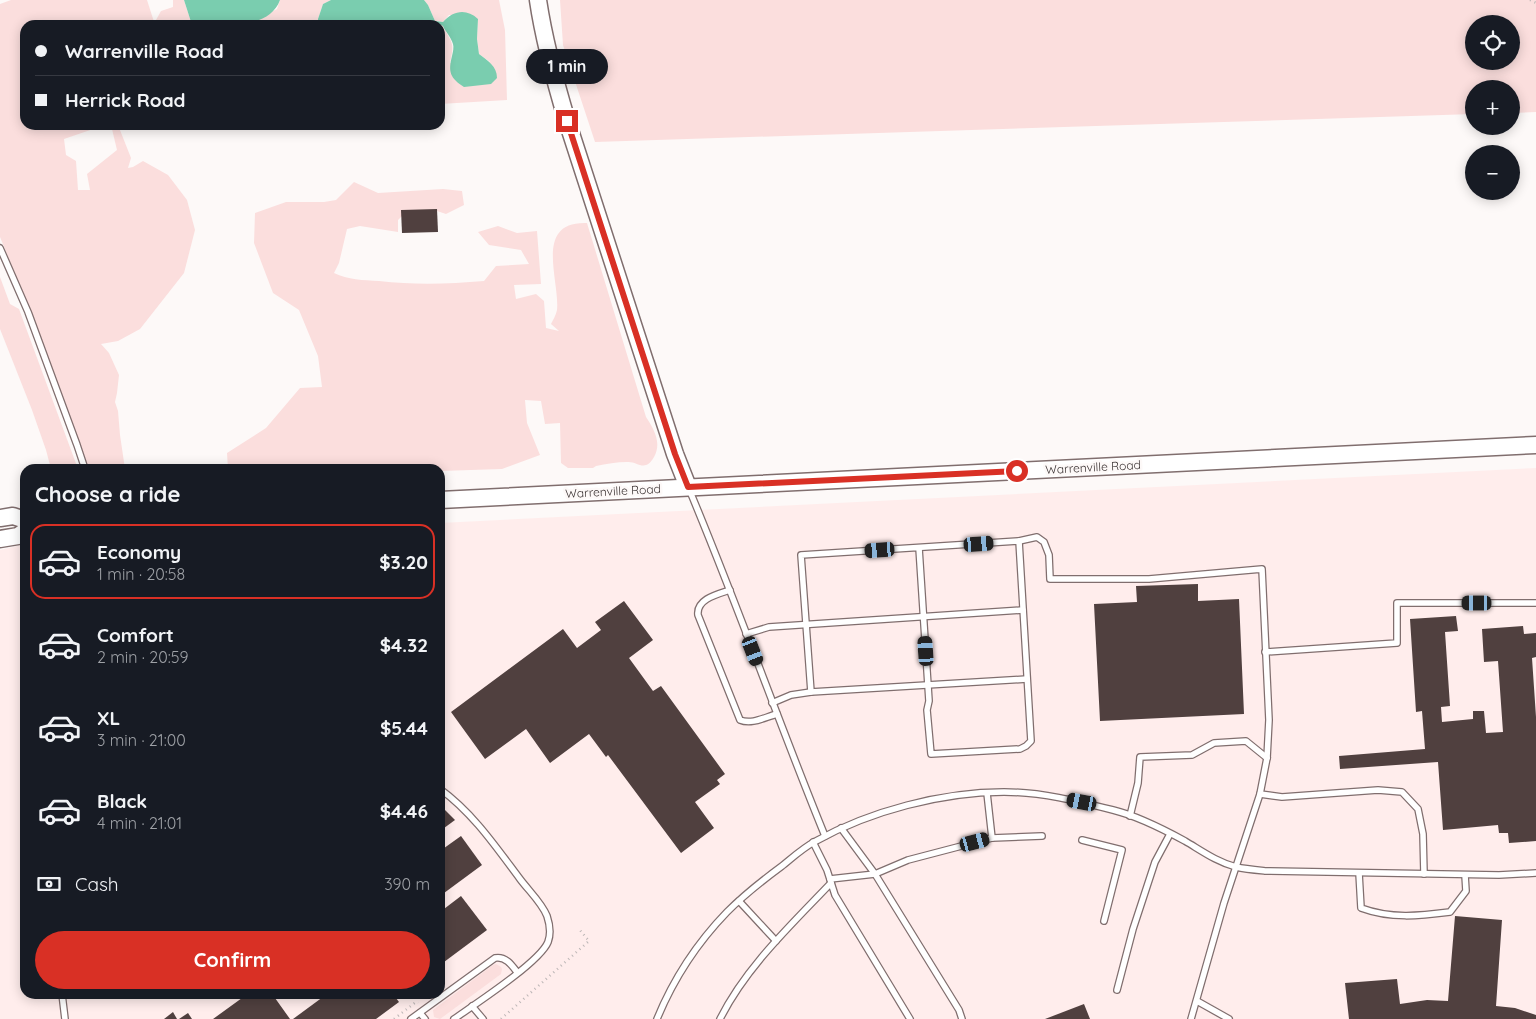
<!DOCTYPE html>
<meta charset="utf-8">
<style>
:root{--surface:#171b24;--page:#242831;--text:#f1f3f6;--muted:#9ea1a6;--line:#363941;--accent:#d93025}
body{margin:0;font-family:Quicksand,sans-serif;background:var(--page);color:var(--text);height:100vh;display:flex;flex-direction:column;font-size:19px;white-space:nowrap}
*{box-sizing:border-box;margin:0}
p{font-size:16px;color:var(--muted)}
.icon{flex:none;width:28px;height:28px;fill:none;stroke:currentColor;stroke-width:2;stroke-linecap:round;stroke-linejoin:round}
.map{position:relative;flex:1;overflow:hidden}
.sheet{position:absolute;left:20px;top:464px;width:425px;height:535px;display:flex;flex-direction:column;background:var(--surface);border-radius:15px;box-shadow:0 2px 12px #0003}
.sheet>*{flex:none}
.banner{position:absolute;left:20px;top:20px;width:425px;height:110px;border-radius:15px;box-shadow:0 2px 12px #0003;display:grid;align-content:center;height:110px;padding:0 15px;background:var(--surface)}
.controls{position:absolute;left:1465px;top:15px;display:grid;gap:10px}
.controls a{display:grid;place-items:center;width:55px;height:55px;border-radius:50%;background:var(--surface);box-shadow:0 2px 12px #0003;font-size:25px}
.end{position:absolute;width:22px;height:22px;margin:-11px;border:6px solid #d93025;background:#fff;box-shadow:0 0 0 2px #fff}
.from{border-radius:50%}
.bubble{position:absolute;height:35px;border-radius:18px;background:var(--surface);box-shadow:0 2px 12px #0003;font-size:16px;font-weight:700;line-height:35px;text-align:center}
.car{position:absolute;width:15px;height:30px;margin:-15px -8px;border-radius:6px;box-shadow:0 0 4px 1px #0007;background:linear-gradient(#222 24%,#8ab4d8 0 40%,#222 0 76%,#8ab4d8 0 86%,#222 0)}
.banner b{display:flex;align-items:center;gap:18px;height:48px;font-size:19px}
.banner b+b{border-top:1px solid var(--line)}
.banner i{width:12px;height:12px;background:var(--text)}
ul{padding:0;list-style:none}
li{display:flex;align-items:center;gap:15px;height:75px;margin:0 10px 8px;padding:0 5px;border:2px solid transparent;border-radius:15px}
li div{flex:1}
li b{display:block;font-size:19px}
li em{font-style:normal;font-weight:700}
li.on{border-color:var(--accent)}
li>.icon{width:45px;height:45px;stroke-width:1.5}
h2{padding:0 15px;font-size:22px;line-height:60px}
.pay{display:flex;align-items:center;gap:12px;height:55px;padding:0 15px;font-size:19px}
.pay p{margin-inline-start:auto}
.button{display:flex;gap:10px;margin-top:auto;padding:10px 15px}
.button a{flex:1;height:58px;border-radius:30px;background:var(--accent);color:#fff;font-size:20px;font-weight:700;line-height:58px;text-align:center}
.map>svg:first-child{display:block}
.built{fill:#ffedec}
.green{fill:#fbdedd;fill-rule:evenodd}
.water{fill:#7acdaf}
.building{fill:#50403f}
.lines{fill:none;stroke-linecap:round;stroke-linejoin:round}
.lane-casing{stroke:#806e6e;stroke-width:8}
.secondary-casing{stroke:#806e6e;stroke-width:19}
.path{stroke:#bcb6b6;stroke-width:2.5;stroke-dasharray:1 4;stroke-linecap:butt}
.lane{stroke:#fff;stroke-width:5.5}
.secondary{stroke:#fff;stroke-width:16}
.route{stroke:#d93025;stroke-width:6}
.labels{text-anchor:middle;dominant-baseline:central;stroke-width:5;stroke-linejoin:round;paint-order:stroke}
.street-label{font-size:12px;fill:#383030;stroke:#fdf9f8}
</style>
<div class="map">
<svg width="1536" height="1019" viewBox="0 0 1536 1019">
<rect width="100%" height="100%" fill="#fdf9f8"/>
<!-- built -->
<path class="built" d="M 1536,468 L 1536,1019 L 0,1019 L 0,550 L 25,544 L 25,994 L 440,994 L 440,523 Z"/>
<!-- green -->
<g class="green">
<path d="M 11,0 L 147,0 L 155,25 L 25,25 L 25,125 L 105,125 L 64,139 L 66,155 L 76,161 L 78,190 L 90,190 L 87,174 L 117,150 L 111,125 L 118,125 L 131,158 L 128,168 L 133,167 L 143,161 L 168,175 L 187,200 L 195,230 L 184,273 L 140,329 L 118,341 L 101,344 L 109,353 L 119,375 L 117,393 L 115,402 L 118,411 L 120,435 L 125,469 L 89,469 L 29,308 L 0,237 L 0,4 Z"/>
<path d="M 173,0 L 184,0 L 192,25 L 156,25 L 156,20 L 161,11 L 173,7 Z"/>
<path d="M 280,0 L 331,0 L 323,4 L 318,19 L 318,25 L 245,25 L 277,9 Z"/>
<path d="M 424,0 L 499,0 L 505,30 L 507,100 L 440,104 L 440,25 L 439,24 L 443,26 C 452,44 455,42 450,63 L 490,62 L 479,54 L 477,39 L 478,19 L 449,15 L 443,22 L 435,21 L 428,5 Z"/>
<path d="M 560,0 L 1536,0 L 1536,112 L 1511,113 L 1511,89 L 1474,89 L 1474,114 L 595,142 L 563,45 ZM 1474,24 L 1511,24 L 1511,61 L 1474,61 Z"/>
<path d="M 354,182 L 378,193 L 443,189 L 462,191 L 464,205 L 446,214 L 434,210 L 405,213 L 398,220 L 398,232 L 360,226 L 347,229 L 339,263 L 334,273 C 348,280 363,280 379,281 C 414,285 449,284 484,281 L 496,266 L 529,264 L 521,250 L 489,245 L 478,232 L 498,226 L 517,233 L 537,231 L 541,284 L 514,285 L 516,299 L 536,294 L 544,301 L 546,328 L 559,331 L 551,324 C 553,320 556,315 557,310 C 560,280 533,221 587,223 L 646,417 C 654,429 662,443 654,457 C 652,460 650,464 646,465 C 640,467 634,461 627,462 C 617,462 606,464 596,466 L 593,468 L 568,468 L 561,463 L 560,423 L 545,424 L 541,401 L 525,400 L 527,423 L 540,455 L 502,469 L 440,471 L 440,469 L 228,469 L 227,453 L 266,428 L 300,388 L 322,387 L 318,356 L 299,310 L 273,293 L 254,243 L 255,213 L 286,202 L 324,202 L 336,200 Z"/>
<path d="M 0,277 L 10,304 L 19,309 L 78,469 L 51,469 L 46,450 L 32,410 L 0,329 Z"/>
<path d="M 496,964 L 501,967 L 502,969 L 501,974 L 440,1019 L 434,1017 L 433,1010 L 493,965 Z"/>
</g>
<!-- water -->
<g class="water">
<path d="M 184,0 L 280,0 C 269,31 219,25 192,25 Z"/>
<path d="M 331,0 L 424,0 L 428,5 L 435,21 L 443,22 C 453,11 466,8 478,19 L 477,39 L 479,54 C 488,61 497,66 497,78 L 491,84 L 464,87 C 450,78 448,72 452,56 C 453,52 454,47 453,44 C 451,37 445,31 443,26 L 439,24 L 318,25 L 318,19 L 323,4 Z"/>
</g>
<!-- building -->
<g class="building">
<path d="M 437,209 L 438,232 L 402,233 L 401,210 Z"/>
<path d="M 1198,584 L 1198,601 L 1239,599 L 1244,714 L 1100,721 L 1094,604 L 1137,602 L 1136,586 Z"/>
<path d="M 624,601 L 653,640 L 629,658 L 653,691 L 661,686 L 725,774 L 717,780 L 720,784 L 695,802 L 714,828 L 681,853 L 608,755 L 606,757 L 589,734 L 550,763 L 526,729 L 485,759 L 451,712 L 563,629 L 577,648 L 601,630 L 595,622 Z"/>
<path d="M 1456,616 L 1458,631 L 1445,632 L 1450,706 L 1441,707 L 1442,722 L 1473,719 L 1473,711 L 1484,711 L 1486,733 L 1503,732 L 1498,661 L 1484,662 L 1482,629 L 1523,626 L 1524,634 L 1536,633 L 1536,657 L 1532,658 L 1536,717 L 1536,841 L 1509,843 L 1508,833 L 1499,833 L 1498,825 L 1443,830 L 1438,762 L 1340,769 L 1339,756 L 1425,749 L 1422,711 L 1416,712 L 1410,619 Z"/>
<path d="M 440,805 L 455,820 L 440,831 Z"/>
<path d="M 461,836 L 482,865 L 440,896 L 440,851 Z"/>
<path d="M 461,896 L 487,930 L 440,965 L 440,912 Z"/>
<path d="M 1455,916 L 1502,920 L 1496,1006 L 1515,1008 L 1536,1015 L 1536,1019 L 1349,1019 L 1345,983 L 1397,979 L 1400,1004 L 1427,1000 L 1448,1001 Z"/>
<path d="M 240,994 L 281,994 L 275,998 L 290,1019 L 213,1019 L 242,998 Z"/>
<path d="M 327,994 L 393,994 L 399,1002 L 376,1019 L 293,1019 Z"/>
<path d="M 1084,1004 L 1090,1019 L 1045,1019 Z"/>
<path d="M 173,1012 L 177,1019 L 164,1019 Z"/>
<path d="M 188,1013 L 192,1019 L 179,1019 Z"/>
</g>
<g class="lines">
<!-- lane casing -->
<g class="lane-casing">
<g id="lane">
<path d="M 0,248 L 28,312 L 77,445 L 85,469"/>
<path d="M 689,489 C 737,603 778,721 825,836"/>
<path d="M 1019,541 L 1037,537 L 1044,542 L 1049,555 L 1050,579 L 1149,579 L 1262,569 L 1269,720 L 1267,758 L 1260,794 L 1224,903 L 1191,1019"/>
<path d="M 730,590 C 718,594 696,599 698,615 L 740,720 C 752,725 765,717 777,714"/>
<path d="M 746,634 L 769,627 L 1023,610"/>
<path d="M 1265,652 L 1397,643 L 1397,603 L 1536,603"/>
<path d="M 811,692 L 801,555 L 1019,541 L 1031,741 L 1026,746 L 1020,749 L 931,754 L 927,710 L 929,701 L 919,548"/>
<path d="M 772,703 L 791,695 L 811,692 L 1027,679"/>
<path d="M 440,789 C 473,813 496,847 520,879 C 529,891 542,903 547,916 C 550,925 551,934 548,942 C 540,962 474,1005 454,1019"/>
<path d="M 987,793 L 992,838"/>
<path d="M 1260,794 L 1282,797 L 1378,790 L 1402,792 L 1418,809 L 1423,834 L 1424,874"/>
<path d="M 1130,816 L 1138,783 L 1140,757 L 1192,755 L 1214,743 L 1246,741 L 1267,758"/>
<path d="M 841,828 L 875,874 L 959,1010 L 962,1019"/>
<path d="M 1082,840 L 1122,850 L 1104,921"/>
<path d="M 813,842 L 827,870 L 835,895 L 910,1019"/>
<path d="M 1359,873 L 1361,908 C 1391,919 1419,916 1450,912 L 1466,891 L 1465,875"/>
<path d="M 830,879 L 875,874 L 908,860 L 992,838 L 1042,836"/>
<path d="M 739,901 L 776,941"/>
<path d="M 1117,990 L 1133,929 L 1155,862 L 1170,834"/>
<path d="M 62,994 L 65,1019"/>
<path d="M 1197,1001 L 1229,1019"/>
<path d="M 472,1006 L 483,1019"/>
<path d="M 420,1013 L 425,1019"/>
<path d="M 411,1019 L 495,958 C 505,956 511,964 517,972"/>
<path d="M 657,1019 C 673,980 698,942 727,912 C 744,895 763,880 782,866 C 793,857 804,847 816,841 C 870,811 942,792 1004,792 C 1041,792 1077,801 1113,810 C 1138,816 1163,829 1185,841 C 1202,851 1217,862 1236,867 C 1245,869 1256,870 1266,871 L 1499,875 L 1536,873"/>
<path d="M 720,1019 C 746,967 791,925 831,883"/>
</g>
</g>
<!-- secondary casing -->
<g class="secondary-casing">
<g id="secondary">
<path d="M 538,0 C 544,41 555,81 567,121 L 675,454 L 688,487"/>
<path d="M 440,500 L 1536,445"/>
<path d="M 0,518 L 13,516 L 25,520"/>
<path d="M 0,539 L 18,536 L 25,531"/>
</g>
</g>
<!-- path -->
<g class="path">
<path d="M 1530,0 L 1536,3"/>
<path d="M 394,1019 L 416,1002 L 418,1003"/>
<path d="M 501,1019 L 589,941 L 579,929"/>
</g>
<!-- lane -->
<use href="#lane" class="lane"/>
<!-- secondary -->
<use href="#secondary" class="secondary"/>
</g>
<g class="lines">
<!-- route -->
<path class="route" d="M 567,121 L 675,454 L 688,487 L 1017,471"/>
</g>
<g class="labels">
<!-- street labels -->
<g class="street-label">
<text transform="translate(1093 467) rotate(-3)">Warrenville Road</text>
<text transform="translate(613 491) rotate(-3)">Warrenville Road</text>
</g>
</g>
</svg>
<div class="controls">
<a><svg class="icon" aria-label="locate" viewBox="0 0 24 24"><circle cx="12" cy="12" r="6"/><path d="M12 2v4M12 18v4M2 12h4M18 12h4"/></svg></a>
<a>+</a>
<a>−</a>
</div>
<i class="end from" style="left:1017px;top:471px"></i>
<i class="end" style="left:567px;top:121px"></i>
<div class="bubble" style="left:526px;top:49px;width:82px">1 min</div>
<i class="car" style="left:979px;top:544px;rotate:86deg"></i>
<i class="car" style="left:880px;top:550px;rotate:266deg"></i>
<i class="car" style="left:1477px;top:603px;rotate:270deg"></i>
<i class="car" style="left:753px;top:651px;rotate:159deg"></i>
<i class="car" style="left:926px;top:651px;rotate:356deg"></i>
<i class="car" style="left:1082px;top:802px;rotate:281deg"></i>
<i class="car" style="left:975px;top:842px;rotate:75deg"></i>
<div class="banner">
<b><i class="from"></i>Warrenville Road</b>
<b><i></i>Herrick Road</b>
</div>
<section class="sheet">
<h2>Choose a ride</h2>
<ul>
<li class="on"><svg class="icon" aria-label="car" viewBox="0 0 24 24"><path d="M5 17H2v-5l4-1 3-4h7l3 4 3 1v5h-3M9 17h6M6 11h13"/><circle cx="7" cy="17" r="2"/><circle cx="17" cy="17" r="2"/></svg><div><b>Economy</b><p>1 min · 20:58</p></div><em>$3.20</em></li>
<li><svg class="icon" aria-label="car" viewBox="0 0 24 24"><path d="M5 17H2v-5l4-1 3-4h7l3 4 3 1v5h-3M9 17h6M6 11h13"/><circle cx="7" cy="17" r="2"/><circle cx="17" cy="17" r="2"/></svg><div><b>Comfort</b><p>2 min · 20:59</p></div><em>$4.32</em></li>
<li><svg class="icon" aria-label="car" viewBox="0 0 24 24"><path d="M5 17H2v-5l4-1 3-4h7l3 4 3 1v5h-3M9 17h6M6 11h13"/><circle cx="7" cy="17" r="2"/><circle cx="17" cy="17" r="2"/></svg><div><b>XL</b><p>3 min · 21:00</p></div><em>$5.44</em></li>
<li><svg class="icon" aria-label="car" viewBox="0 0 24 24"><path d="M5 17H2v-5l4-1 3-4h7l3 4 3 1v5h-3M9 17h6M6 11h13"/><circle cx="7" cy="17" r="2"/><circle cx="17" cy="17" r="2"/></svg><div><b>Black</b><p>4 min · 21:01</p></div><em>$4.46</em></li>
</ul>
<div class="pay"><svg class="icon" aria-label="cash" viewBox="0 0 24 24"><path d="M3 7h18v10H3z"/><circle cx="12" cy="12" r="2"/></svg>Cash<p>390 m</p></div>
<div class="button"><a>Confirm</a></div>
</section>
</div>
